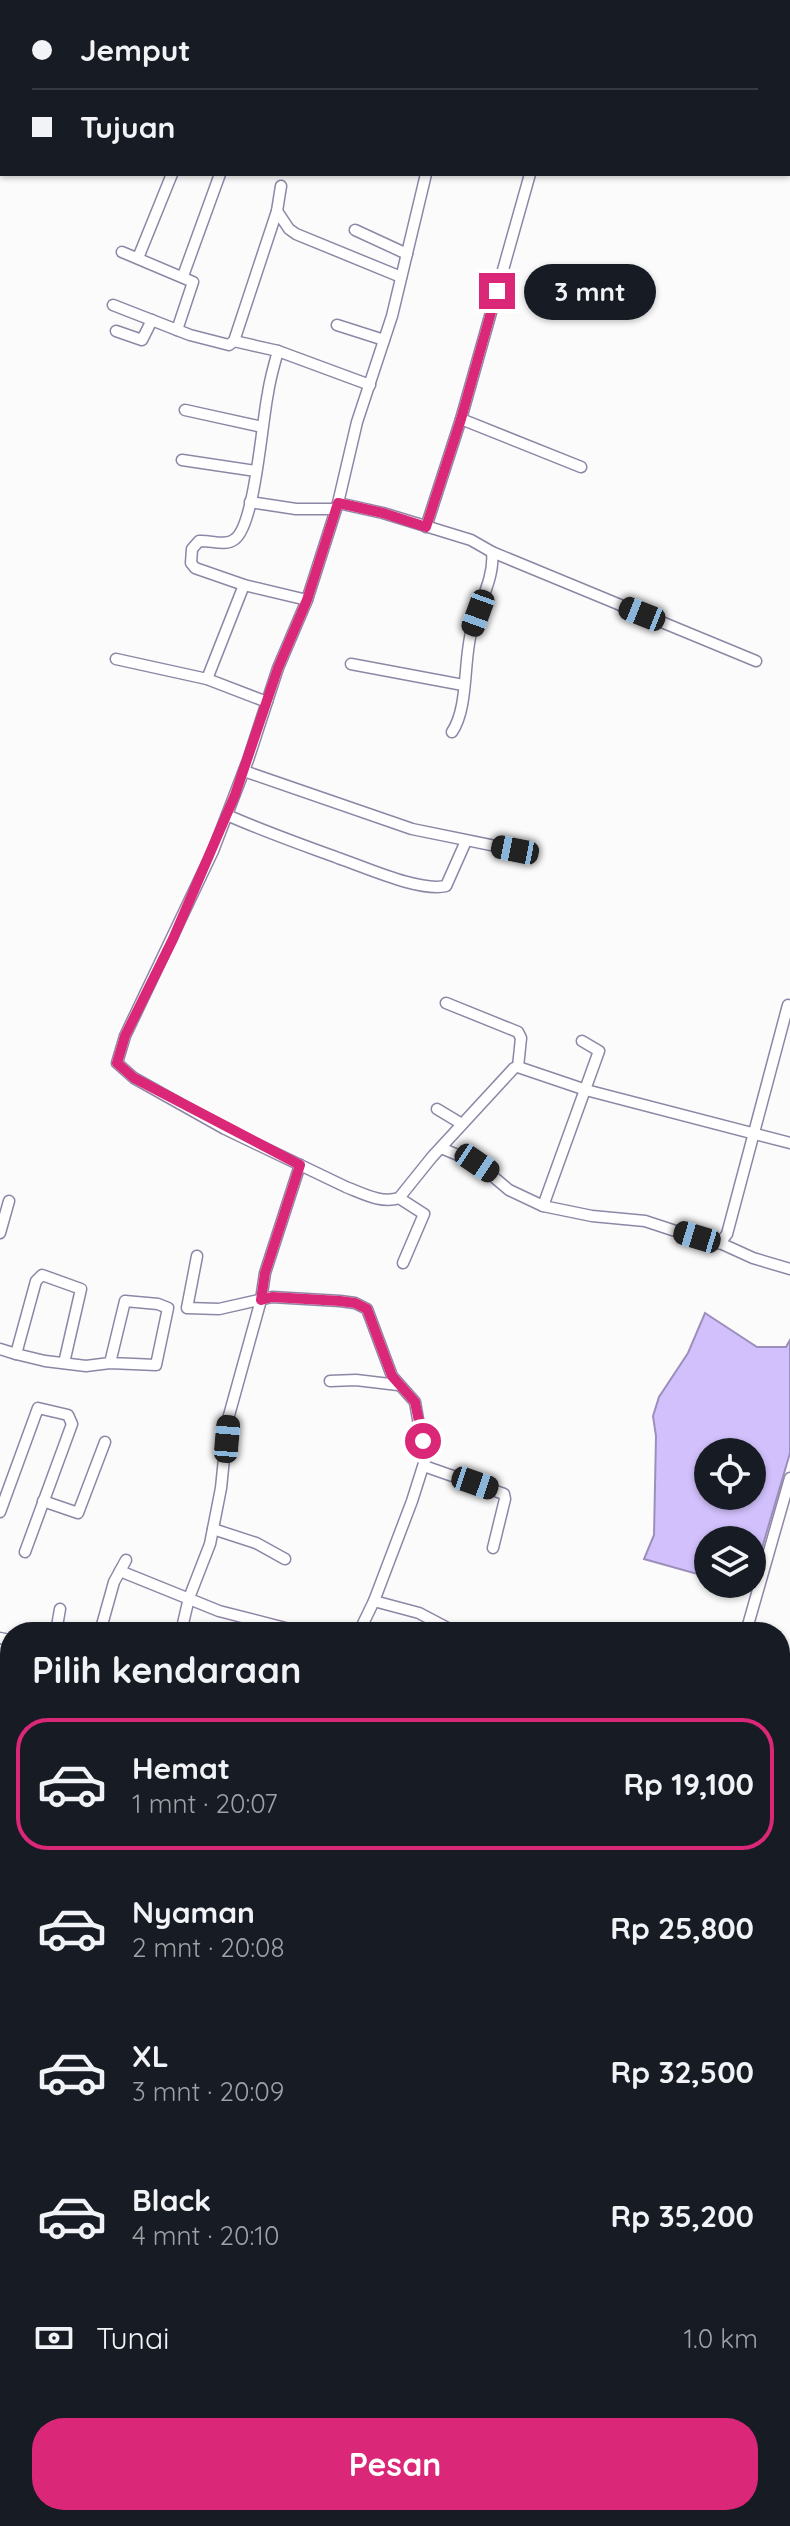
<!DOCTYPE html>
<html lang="id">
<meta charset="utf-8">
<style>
:root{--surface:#171b24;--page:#20242c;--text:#f1f3f6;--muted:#9ea1a6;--line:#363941;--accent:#db2777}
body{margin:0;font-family:Quicksand,sans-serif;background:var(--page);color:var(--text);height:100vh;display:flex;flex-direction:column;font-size:30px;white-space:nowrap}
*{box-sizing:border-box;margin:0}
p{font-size:26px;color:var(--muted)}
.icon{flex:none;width:44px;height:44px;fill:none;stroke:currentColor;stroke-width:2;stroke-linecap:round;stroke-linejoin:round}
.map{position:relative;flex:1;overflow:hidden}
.sheet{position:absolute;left:0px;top:1622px;width:790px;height:904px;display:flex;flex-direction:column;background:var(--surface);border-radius:32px 32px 0 0;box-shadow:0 2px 6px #0004}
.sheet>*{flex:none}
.banner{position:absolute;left:0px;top:0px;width:790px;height:176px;box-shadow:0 2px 6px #0004;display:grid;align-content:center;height:176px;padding:0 32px;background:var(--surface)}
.tools{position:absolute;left:694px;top:1438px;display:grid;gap:16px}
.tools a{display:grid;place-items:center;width:72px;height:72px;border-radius:50%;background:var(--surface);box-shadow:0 2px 6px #0004;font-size:40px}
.end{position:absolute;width:36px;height:36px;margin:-18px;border:10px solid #db2777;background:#fff;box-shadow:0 0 0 4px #fff}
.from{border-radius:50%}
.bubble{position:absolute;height:56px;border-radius:28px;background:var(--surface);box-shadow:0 2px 6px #0004;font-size:26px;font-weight:700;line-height:56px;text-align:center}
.car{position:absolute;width:24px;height:48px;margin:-24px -12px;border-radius:10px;box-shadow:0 0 6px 2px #0007;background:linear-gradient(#222 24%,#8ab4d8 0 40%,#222 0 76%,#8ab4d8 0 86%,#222 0)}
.banner b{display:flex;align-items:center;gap:28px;height:76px;font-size:30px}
.banner b+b{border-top:2px solid var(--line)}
.banner i{width:20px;height:20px;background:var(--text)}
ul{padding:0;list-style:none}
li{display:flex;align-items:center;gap:24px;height:132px;margin:0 16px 12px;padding:0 16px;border:4px solid transparent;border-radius:32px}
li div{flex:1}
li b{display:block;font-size:30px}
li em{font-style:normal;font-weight:700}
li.on{border-color:var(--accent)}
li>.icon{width:72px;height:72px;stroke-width:1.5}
h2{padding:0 32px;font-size:36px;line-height:96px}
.pay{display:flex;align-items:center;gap:20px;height:88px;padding:0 32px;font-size:30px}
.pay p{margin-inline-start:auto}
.cta{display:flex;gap:16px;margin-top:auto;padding:16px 32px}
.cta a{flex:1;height:92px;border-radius:32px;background:var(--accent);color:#fff;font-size:32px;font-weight:700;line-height:92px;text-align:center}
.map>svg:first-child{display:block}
.water{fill:#d1c0fb;stroke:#9c8fbc;stroke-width:2;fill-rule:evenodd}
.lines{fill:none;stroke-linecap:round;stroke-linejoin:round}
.minor-casing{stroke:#8f86a6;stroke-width:13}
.secondary-casing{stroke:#8f86a6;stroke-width:17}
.minor{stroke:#fff;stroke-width:10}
.secondary{stroke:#fff;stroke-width:14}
.route{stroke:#db2777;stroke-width:10}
</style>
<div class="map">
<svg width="790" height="2526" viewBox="0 0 790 2526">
<rect width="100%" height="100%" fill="#fbfbfb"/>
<!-- water -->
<path class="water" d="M 705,1313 L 757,1347 L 786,1347 L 790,1340 L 790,1453 L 752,1582 L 752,1540 L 708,1540 L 708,1577 L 644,1559 L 654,1535 L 656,1436 L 653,1416 L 659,1397 L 688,1353 ZM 708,1452 L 752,1452 L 752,1496 L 708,1496 Z"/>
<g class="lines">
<!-- minor casing -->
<g class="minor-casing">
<g id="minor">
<path d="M 201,0 L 208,2"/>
<path d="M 339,2 L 339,0"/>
<path d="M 466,2 L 467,0"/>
<path d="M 574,2 L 574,0"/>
<path d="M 0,31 L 2,31"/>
<path d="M 426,174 L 392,316 L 357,422 L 338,503 L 307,600 L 278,668 L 248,760 L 213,851 L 125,1036 L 117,1063 L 134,1078 L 225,1129 L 346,1187 C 362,1193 381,1204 399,1198 L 432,1157 L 514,1068 L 518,1067 L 586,1090 L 790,1143"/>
<path d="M 277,211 L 289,229 L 296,234 L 401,277"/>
<path d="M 355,230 L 407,254"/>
<path d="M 122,252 L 193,282 L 177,330"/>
<path d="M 138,258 L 172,174"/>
<path d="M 183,276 L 220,174"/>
<path d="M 113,305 L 190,335 L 229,345 L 234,341 L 278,351 L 370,385"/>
<path d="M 337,325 L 384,340"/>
<path d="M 116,331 L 142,340 L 152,320"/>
<path d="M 234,341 L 277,211 L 281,186"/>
<path d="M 278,351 C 274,365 270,379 268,393 C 262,421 255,524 235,539 C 225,547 211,540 199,541 L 192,549 L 191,563 L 195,568 L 244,585 L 307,600"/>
<path d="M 185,410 L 262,427"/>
<path d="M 461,419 L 581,467"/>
<path d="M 182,460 L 256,471"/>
<path d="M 250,502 L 296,509 L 335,509"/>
<path d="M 338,503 L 383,513 L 471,540 L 492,552 C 495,578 478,605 472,629 C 463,659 469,707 452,732"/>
<path d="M 426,527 L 461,419 L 530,174"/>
<path d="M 492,552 L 756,661"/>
<path d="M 116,659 L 207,679 L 267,702"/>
<path d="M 351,664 L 463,685"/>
<path d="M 207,679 L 244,585"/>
<path d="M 244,771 L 412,829 L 515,850"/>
<path d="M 227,815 C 263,831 300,844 338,858 C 365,867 419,892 446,886 L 466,841"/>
<path d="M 446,1003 L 518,1032 L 521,1038 L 518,1067"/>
<path d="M 437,1109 L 462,1124"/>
<path d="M 441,1148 L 477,1163 L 509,1190 L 543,1206 L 592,1216 L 645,1221 L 715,1244 L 720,1243 L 727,1234 L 788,1005"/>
<path d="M 399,1198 L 424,1214 L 403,1263"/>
<path d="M 543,1206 L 599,1051 L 582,1041"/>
<path d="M 0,1233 L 9,1201"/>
<path d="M 720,1243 L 753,1258 L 790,1269"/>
<path d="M 197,1256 L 187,1308 L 219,1309 L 272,1297 L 340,1301 L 355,1303 L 367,1309 L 392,1376 L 415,1402 L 425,1460 L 412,1501 L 374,1601 L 359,1632"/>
<path d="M 0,1349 L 16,1354 L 36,1281 L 42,1275 L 81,1289 L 64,1363"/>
<path d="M 16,1354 L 45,1361 L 86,1366 L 110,1363 L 156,1365 L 168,1308 L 158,1304 L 125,1301 L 110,1363"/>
<path d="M 330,1381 L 356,1380 L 398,1385"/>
<path d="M 424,1466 L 504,1494 L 505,1499 L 493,1548"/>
<path d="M 43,1501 L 78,1513 L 105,1442"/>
<path d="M 0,1512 L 38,1408 L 68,1415 L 72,1424 L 25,1552"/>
<path d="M 213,1529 L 256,1543 L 285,1559"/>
<path d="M 120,1571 L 219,1611 L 301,1632"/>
<path d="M 374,1601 L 419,1613 L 455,1632"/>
<path d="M 56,1632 L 60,1609"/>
<path d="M 100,1632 L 114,1582 L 126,1560"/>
<path d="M 181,1632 L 189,1598 L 210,1544 L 221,1488 L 228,1419 L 261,1300 L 265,1273 L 300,1165"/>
<path d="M 746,1632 L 790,1478"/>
<path d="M 0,1638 L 10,1640"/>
<path d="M 0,1785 L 10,1788"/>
<path d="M 0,1821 L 10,1795"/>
<path d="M 0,1869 L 10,1871"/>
<path d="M 0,1895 L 10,1899"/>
<path d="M 0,1925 L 10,1929"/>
<path d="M 0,2036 L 9,2039"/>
<path d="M 0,2296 L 6,2268 L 10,2264"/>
<path d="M 0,2348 L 7,2329"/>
<path d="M 0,2406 L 10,2409"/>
<path d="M 0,2491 L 10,2494"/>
<path d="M 86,2516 L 120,2526"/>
<path d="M 685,2520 L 685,2516"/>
<path d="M 24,2526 L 28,2523 L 41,2525 L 48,2516"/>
<path d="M 140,2526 L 142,2516"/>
<path d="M 155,2526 L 157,2516"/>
<path d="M 209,2526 L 212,2516"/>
<path d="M 243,2526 L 245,2516"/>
<path d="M 298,2526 L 300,2516"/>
<path d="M 348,2526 L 350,2516"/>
<path d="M 544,2526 L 546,2516"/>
</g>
</g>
<!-- secondary casing -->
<g class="secondary-casing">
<g id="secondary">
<path d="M 0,2175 L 10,2176"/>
<path d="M 780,2285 L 790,2287"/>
</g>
</g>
<!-- minor -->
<use href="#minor" class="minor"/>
<!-- secondary -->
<use href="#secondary" class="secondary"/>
</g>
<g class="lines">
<!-- route -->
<path class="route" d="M 423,1441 L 415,1402 L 392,1376 L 367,1309 L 355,1303 L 340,1301 L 272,1297 L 261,1300 L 265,1273 L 300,1165 L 134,1078 L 117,1063 L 125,1036 L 173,939 L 235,795 L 278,668 L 307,600 L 338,503 L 383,513 L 426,527 L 461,419 L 497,291"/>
</g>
</svg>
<div class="tools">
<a><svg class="icon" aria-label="locate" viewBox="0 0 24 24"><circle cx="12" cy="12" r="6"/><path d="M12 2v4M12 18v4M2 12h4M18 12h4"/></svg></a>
<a><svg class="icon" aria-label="layers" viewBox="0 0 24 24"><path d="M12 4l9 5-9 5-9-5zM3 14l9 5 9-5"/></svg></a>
</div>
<i class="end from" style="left:423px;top:1441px"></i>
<i class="end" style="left:497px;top:291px"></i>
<div class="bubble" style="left:524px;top:264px;width:132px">3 mnt</div>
<i class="car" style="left:478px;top:613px;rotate:200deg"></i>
<i class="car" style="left:642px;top:614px;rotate:292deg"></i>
<i class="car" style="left:515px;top:850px;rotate:281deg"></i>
<i class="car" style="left:477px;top:1163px;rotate:124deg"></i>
<i class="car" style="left:697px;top:1237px;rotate:287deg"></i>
<i class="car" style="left:227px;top:1439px;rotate:5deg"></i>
<i class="car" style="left:475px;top:1483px;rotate:109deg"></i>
<div class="banner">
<b><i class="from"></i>Jemput</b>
<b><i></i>Tujuan</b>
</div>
<section class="sheet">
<h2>Pilih kendaraan</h2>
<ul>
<li class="on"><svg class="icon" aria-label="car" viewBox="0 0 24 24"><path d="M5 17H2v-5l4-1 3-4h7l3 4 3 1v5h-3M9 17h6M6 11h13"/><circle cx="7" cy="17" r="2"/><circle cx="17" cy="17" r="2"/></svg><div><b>Hemat</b><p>1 mnt · 20:07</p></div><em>Rp 19,100</em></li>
<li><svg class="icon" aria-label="car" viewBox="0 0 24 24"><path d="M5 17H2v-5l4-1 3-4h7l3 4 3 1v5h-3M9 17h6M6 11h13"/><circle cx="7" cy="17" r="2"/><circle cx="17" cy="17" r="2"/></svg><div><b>Nyaman</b><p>2 mnt · 20:08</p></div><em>Rp 25,800</em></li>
<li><svg class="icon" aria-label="car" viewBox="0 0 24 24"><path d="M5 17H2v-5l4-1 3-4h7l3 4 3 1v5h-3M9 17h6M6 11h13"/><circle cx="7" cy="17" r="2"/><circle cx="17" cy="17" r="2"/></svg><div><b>XL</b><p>3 mnt · 20:09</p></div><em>Rp 32,500</em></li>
<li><svg class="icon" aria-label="car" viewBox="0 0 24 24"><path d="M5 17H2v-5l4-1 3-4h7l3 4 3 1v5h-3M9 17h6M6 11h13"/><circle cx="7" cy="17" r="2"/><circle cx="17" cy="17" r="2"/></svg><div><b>Black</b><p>4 mnt · 20:10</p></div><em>Rp 35,200</em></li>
</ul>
<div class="pay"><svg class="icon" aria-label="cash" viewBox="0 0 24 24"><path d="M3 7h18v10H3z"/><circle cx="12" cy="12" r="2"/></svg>Tunai<p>1.0 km</p></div>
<div class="cta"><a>Pesan</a></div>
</section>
</div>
